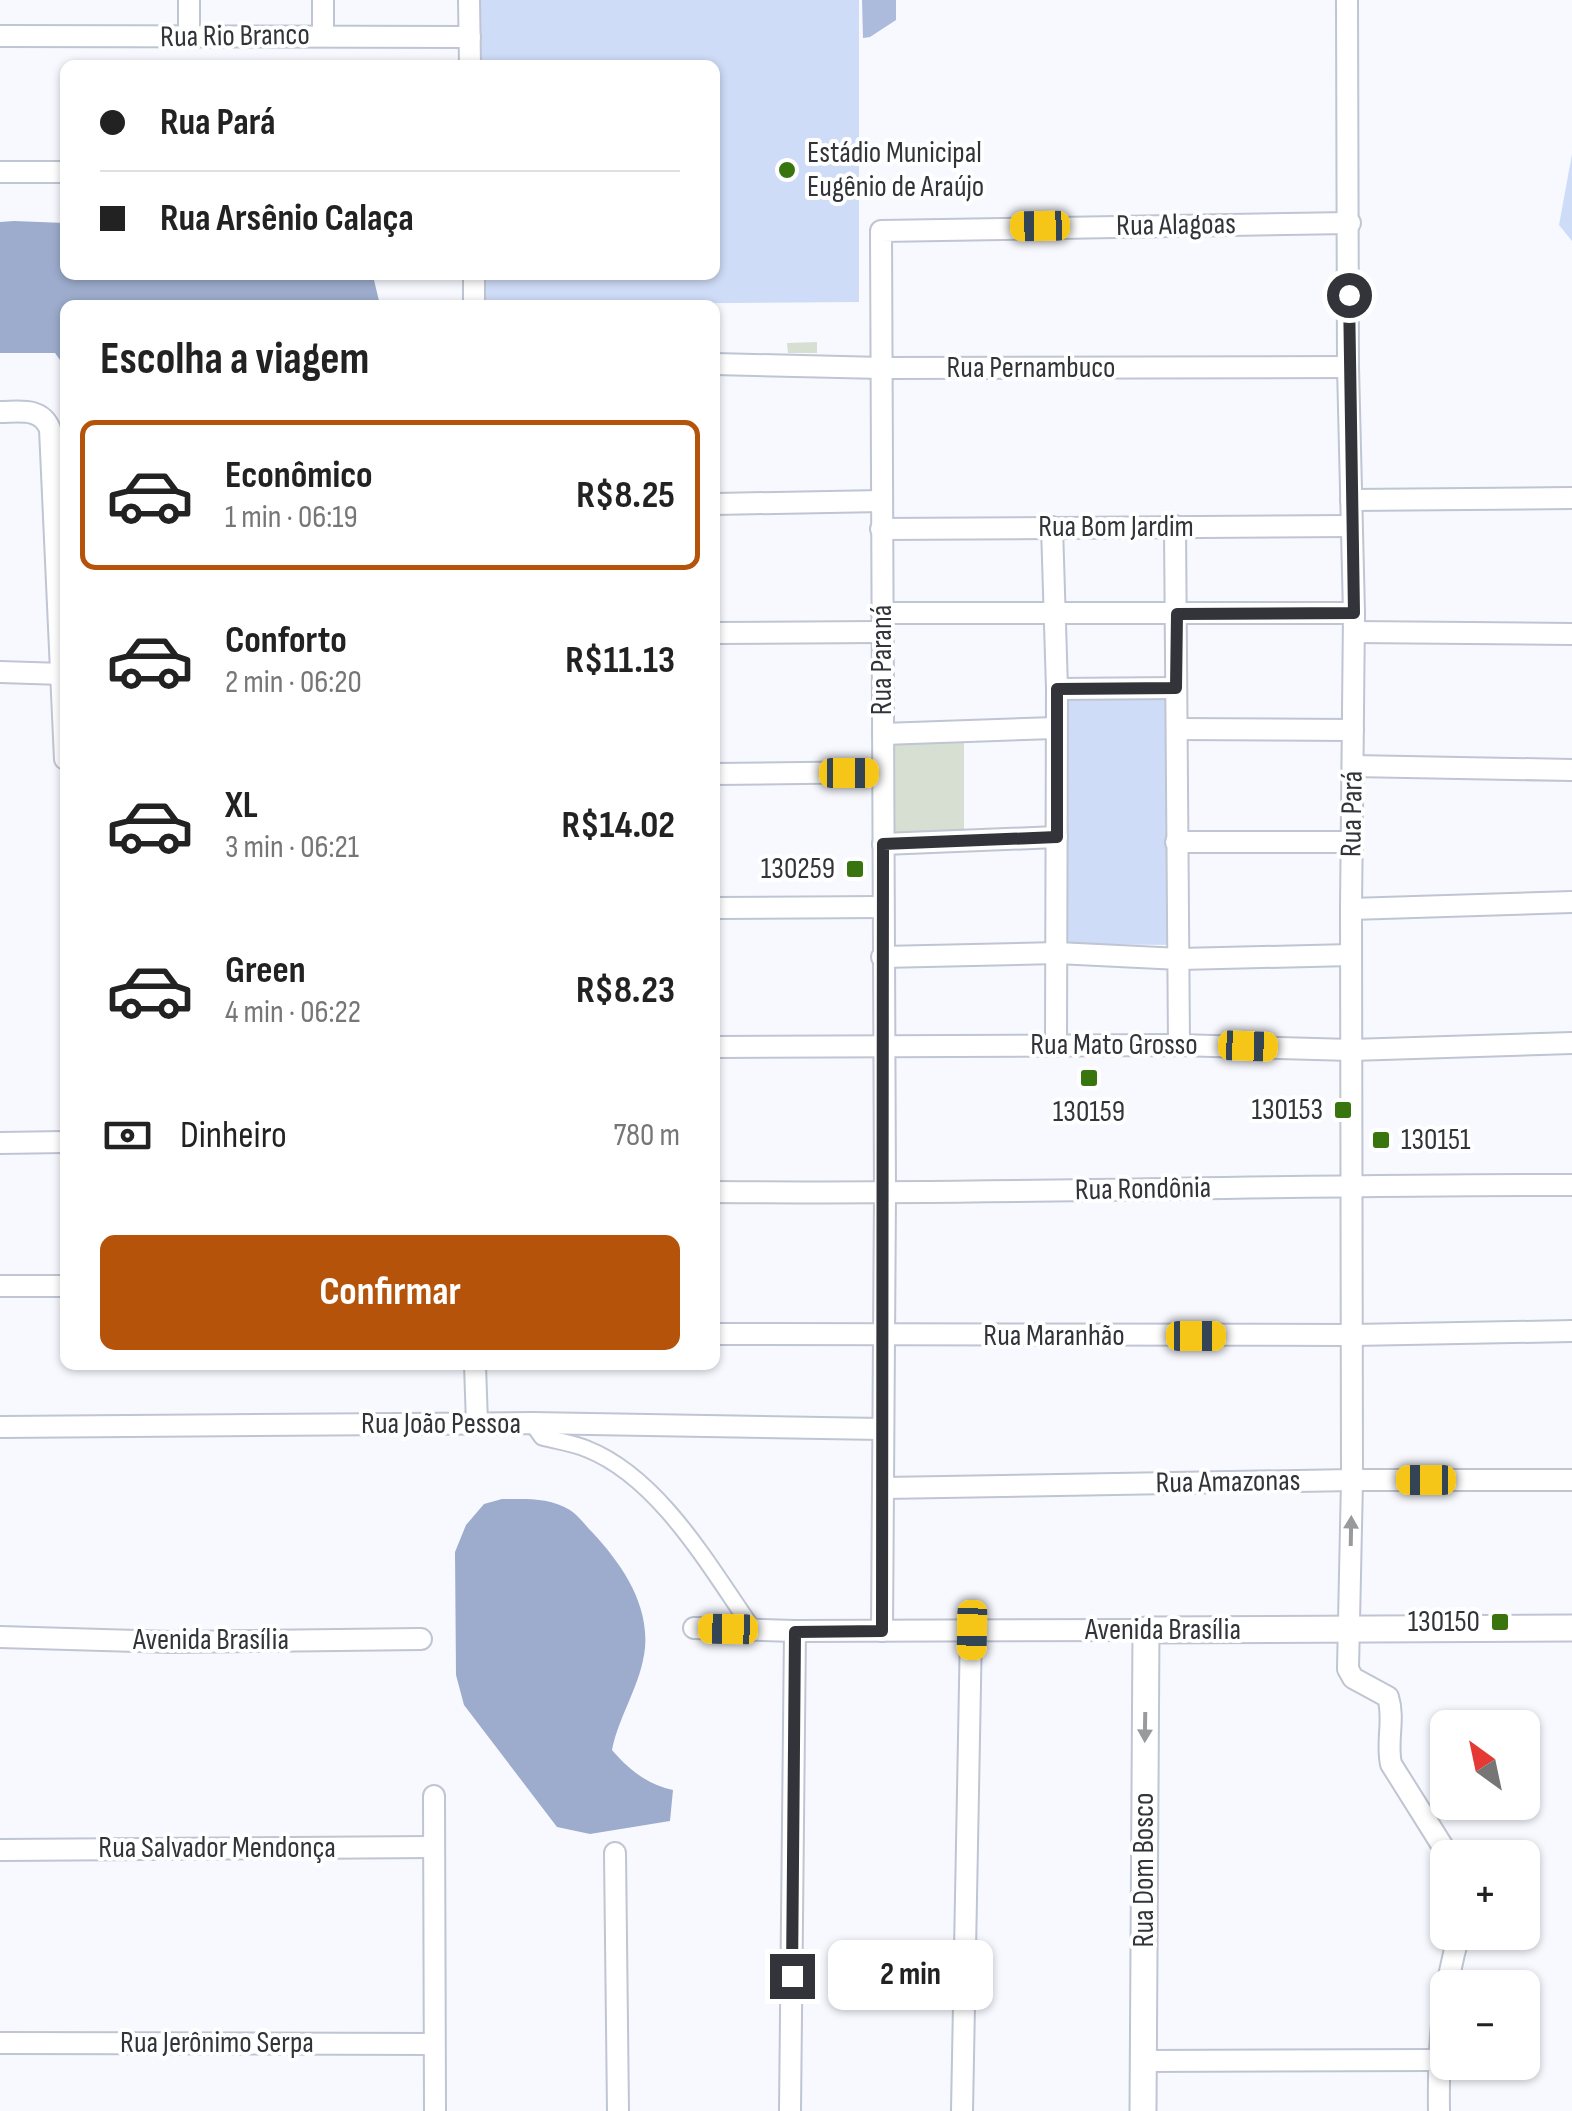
<!DOCTYPE html>
<html lang="pt">
<meta charset="utf-8">
<style>
:root{--surface:#fff;--page:#f2f2f2;--text:#222;--muted:#767676;--line:#e0e0e0;--accent:#b45309}
body{margin:0;font-family:"Sofia Sans Condensed",sans-serif;background:var(--page);color:var(--text);height:100vh;display:flex;flex-direction:column;font-size:38px;white-space:nowrap}
*{box-sizing:border-box;margin:0}
p{font-size:32px;color:var(--muted)}
.icon{flex:none;width:55px;height:55px;fill:none;stroke:currentColor;stroke-width:2;stroke-linecap:round;stroke-linejoin:round}
.map{position:relative;flex:1;overflow:hidden}
.side{position:absolute;left:60px;top:300px;width:660px;height:1070px;display:flex;flex-direction:column;background:var(--surface);border-radius:15px;box-shadow:0 2px 8px #0004}
.side>*{flex:none}
.hud{position:absolute;left:60px;top:60px;width:660px;height:220px;border-radius:15px;box-shadow:0 2px 8px #0004;display:grid;align-content:center;height:220px;padding:0 40px;background:var(--surface)}
.needle{width:65px;rotate:327deg}
.buttons{position:absolute;left:1430px;top:1710px;display:grid;gap:20px}
.buttons a{display:grid;place-items:center;width:110px;height:110px;border-radius:15px;background:var(--surface);box-shadow:0 2px 8px #0004;font-size:50px}
.end{position:absolute;width:45px;height:45px;margin:-22px;border:12px solid #323439;background:#fff;box-shadow:0 0 0 5px #fff}
.from{border-radius:50%}
.bubble{position:absolute;height:70px;border-radius:15px;background:var(--surface);box-shadow:0 2px 8px #0004;font-size:32px;font-weight:700;line-height:70px;text-align:center}
.car{position:absolute;width:30px;height:60px;margin:-30px -15px;border-radius:12px;box-shadow:0 0 8px 2px #0007;background:linear-gradient(#f5c518 24%,#345 0 40%,#f5c518 0 76%,#345 0 86%,#f5c518 0)}
.hud b{display:flex;align-items:center;gap:35px;height:95px;font-size:38px}
.hud b+b{border-top:2px solid var(--line)}
.hud i{width:25px;height:25px;background:var(--text)}
ul{padding:0;list-style:none}
li{display:flex;align-items:center;gap:30px;height:150px;margin:0 20px 15px;padding:0 20px;border:5px solid transparent;border-radius:15px}
li div{flex:1}
li b{display:block;font-size:38px}
li em{font-style:normal;font-weight:700}
li.selected{border-color:var(--accent)}
li>.icon{width:90px;height:90px;stroke-width:1.5}
h2{padding:0 40px;font-size:45px;line-height:120px}
.pay{display:flex;align-items:center;gap:25px;height:110px;padding:0 40px;font-size:38px}
.pay p{margin-inline-start:auto}
.cta{display:flex;gap:20px;margin-top:auto;padding:20px 40px}
.cta a{flex:1;height:115px;border-radius:15px;background:var(--accent);color:#fff;font-size:40px;font-weight:700;line-height:115px;text-align:center}
.map>svg:first-child{display:block}
.green{fill:#cfdcf7}
.forest{fill:#acbbdc}
.water{fill:#9daccd}
.building{fill:#d6dfd2}
.lines{fill:none;stroke-linecap:round;stroke-linejoin:round}
.pedestrian-casing{stroke:#bfc5d2;stroke-width:19}
.minor-casing{stroke:#bfc5d2;stroke-width:24}
.tertiary-casing{stroke:#bfc5d2;stroke-width:29}
.pedestrian{stroke:#fff;stroke-width:15}
.minor{stroke:#fff;stroke-width:20}
.tertiary{stroke:#fff;stroke-width:25}
.oneway{fill:#989a9c}
.route{stroke:#323439;stroke-width:12}
.poi-dot{fill:#39750e;stroke:#fff;stroke-width:4}
.labels{text-anchor:middle;dominant-baseline:central;stroke-width:8;stroke-linejoin:round;paint-order:stroke}
.street-label{font-size:30px;fill:#323439;stroke:#fff}
.poi-label{font-size:30px;fill:#323439;stroke:#fff;text-anchor:end}
</style>
<div class="map">
<svg width="1572" height="2111" viewBox="0 0 1572 2111">
<rect width="100%" height="100%" fill="#f7f9ff"/>
<!-- green -->
<g class="green">
<path d="M 480,0 L 859,0 L 859,302 L 483,305 L 483,275 L 715,275 L 715,65 L 481,65 Z"/>
<path d="M 1572,154 L 1572,241 L 1559,225 Z"/>
<path d="M 1177,690 L 1178,945 L 1063,944 L 1063,696 Z"/>
</g>
<!-- forest -->
<path class="forest" d="M 862,0 L 896,0 L 896,20 L 870,37 L 863,38 Z"/>
<!-- water -->
<g class="water">
<path d="M 14,221 L 65,223 L 65,275 L 370,275 L 374,280 L 380,305 L 65,305 L 65,367 L 55,353 L 0,353 L 0,222 Z"/>
<path d="M 502,1499 C 526,1499 549,1497 570,1510 C 578,1515 585,1525 592,1532 C 621,1563 649,1603 645,1648 C 641,1685 619,1715 612,1750 C 628,1769 648,1785 673,1790 L 670,1821 L 590,1834 L 557,1827 L 464,1705 L 456,1675 L 455,1552 L 466,1525 L 484,1504 Z"/>
</g>
<!-- building -->
<g class="building">
<path d="M 817,342 L 817,353 L 788,353 L 787,343 Z"/>
<path d="M 891,737 L 964,737 L 964,838 L 891,841 Z"/>
</g>
<g class="lines">
<!-- pedestrian casing -->
<g class="pedestrian-casing">
<path id="pedestrian" d="M 532,1423 L 542,1437 C 557,1441 573,1443 587,1449 C 660,1478 710,1568 753,1629"/>
</g>
<!-- minor casing -->
<g class="minor-casing">
<g id="minor">
<path d="M 469,0 L 470,65"/>
<path d="M 1347,0 L 1348,367 L 1354,613 L 1351,909 L 1352,1480 L 1348,1669 L 1353,1678 L 1388,1697 C 1395,1719 1386,1741 1391,1764 L 1450,1858"/>
<path d="M 323,35 L 323,0"/>
<path d="M 0,36 L 470,37"/>
<path d="M 189,37 L 189,0"/>
<path d="M 0,172 L 65,172"/>
<path d="M 474,275 L 474,305"/>
<path d="M 715,364 L 882,368 L 1348,367"/>
<path d="M 0,412 C 20,412 41,407 50,429 L 65,759"/>
<path d="M 1351,500 L 1572,498"/>
<path d="M 715,504 L 882,501"/>
<path d="M 1175,526 L 1179,1045"/>
<path d="M 1052,527 L 1057,689 L 1056,1044"/>
<path d="M 881,529 L 1351,526"/>
<path d="M 882,613 L 1354,613"/>
<path d="M 1354,632 L 1572,634"/>
<path d="M 715,633 L 882,632"/>
<path d="M 0,672 L 63,674"/>
<path d="M 1057,689 L 1176,688"/>
<path d="M 1177,729 L 1353,730"/>
<path d="M 883,734 L 1055,728"/>
<path d="M 1353,766 L 1572,770"/>
<path d="M 715,774 L 882,772"/>
<path d="M 1176,842 L 1351,842"/>
<path d="M 883,844 L 1057,837"/>
<path d="M 715,908 L 882,907"/>
<path d="M 1351,909 L 1572,902"/>
<path d="M 882,957 L 1057,953 L 1180,959 L 1351,955"/>
<path d="M 715,1047 L 1179,1045 L 1351,1050 L 1572,1043"/>
<path d="M 0,1143 L 65,1142"/>
<path d="M 715,1192 C 1001,1195 1286,1184 1572,1185"/>
<path d="M 0,1286 L 65,1286"/>
<path d="M 715,1334 L 1353,1335 L 1572,1331"/>
<path d="M 475,1365 L 477,1423"/>
<path d="M 0,1427 L 532,1423 L 882,1429"/>
<path d="M 884,1488 L 1352,1480 L 1572,1480"/>
<path d="M 694,1628 L 795,1631 L 1146,1630"/>
<path d="M 882,1631 L 885,1194 L 881,231 L 1350,223"/>
<path d="M 0,1637 L 171,1642 L 421,1639"/>
<path d="M 434,1796 L 435,2111"/>
<path d="M 0,1850 L 433,1847"/>
<path d="M 615,1853 L 618,2111"/>
<path d="M 0,2043 L 434,2044"/>
<path d="M 1144,2061 L 1438,2060"/>
<path d="M 790,2111 L 795,1631"/>
<path d="M 962,2111 L 971,1631"/>
<path d="M 1439,2111 C 1438,2050 1442,1991 1460,1932"/>
</g>
</g>
<!-- tertiary casing -->
<g class="tertiary-casing">
<path id="tertiary" d="M 1143,2111 L 1146,1630 L 1572,1628"/>
</g>
<!-- pedestrian -->
<use href="#pedestrian" class="pedestrian"/>
<!-- minor -->
<use href="#minor" class="minor"/>
<!-- tertiary -->
<use href="#tertiary" class="tertiary"/>
</g>
<!-- one-way arrows -->
<defs><path id="oneway-solid" d="M-6-.8H1V-3.2L6.5 0L1 3.2V.8H-6Z" transform="scale(2.5)"/></defs>
<g class="oneway">
<use href="#oneway-solid" transform="translate(1351 1531) rotate(-89)"/>
<use href="#oneway-solid" transform="translate(1145 1727) rotate(91)"/>
</g>
<g class="lines">
<!-- route -->
<path class="route" d="M 792,1976 L 795,1632 L 882,1631 L 883,844 L 1057,837 L 1057,689 L 1176,688 L 1177,614 L 1354,613 L 1349,295"/>
</g>
<!-- markers -->
<g class="poi-dot">
<circle cx="787" cy="170" r="10"/>
<rect x="845" y="859" width="20" height="20" rx="5"/>
<rect x="1079" y="1068" width="20" height="20" rx="5"/>
<rect x="1333" y="1100" width="20" height="20" rx="5"/>
<rect x="1371" y="1130" width="20" height="20" rx="5"/>
<rect x="1490" y="1612" width="20" height="20" rx="5"/>
</g>
<g class="labels">
<!-- street labels -->
<g class="street-label">
<text transform="translate(235 36) rotate(-1)">Rua Rio Branco</text>
<text transform="translate(1176 225) rotate(-1)">Rua Alagoas</text>
<text x="1031" y="368">Rua Pernambuco</text>
<text x="1116" y="527">Rua Bom Jardim</text>
<text transform="translate(882 660) rotate(-90)">Rua Paraná</text>
<text transform="translate(1352 814) rotate(-89)">Rua Pará</text>
<text x="1114" y="1045">Rua Mato Grosso</text>
<text transform="translate(1143 1189) rotate(-1)">Rua Rondônia</text>
<text x="1054" y="1336">Rua Maranhão</text>
<text x="441" y="1424">Rua João Pessoa</text>
<text transform="translate(1228 1482) rotate(-1)">Rua Amazonas</text>
<text x="1163" y="1630">Avenida Brasília</text>
<text x="211" y="1640">Avenida Brasília</text>
<text x="217" y="1848">Rua Salvador Mendonça</text>
<text transform="translate(1144 1870) rotate(-90)">Rua Dom Bosco</text>
<text x="217" y="2043">Rua Jerônimo Serpa</text>
</g>
<!-- poi labels -->
<g class="poi-label">
<text x="807" y="153" text-anchor="start">Estádio Municipal<tspan x="807" dy="34">Eugênio de Araújo</tspan></text>
<text x="835" y="869">130259</text>
<text x="1323" y="1110">130153</text>
<text x="1089" y="1112" text-anchor="middle">130159</text>
<text x="1401" y="1140" text-anchor="start">130151</text>
<text x="1480" y="1622">130150</text>
</g>
</g>
</svg>
<div class="buttons">
<a><svg class="needle" viewBox="-14 -14 28 28"><path d="M0-13l5 13h-10z" fill="#e53935"/><path d="M0 13l5-13h-10z" fill="#767676"/></svg></a>
<a>+</a>
<a>−</a>
</div>
<i class="end from" style="left:1349px;top:295px"></i>
<i class="end" style="left:792px;top:1976px"></i>
<div class="bubble" style="left:828px;top:1940px;width:165px">2 min</div>
<i class="car" style="left:1040px;top:226px;rotate:269deg"></i>
<i class="car" style="left:849px;top:773px;rotate:90deg"></i>
<i class="car" style="left:1248px;top:1046px;rotate:92deg"></i>
<i class="car" style="left:1196px;top:1336px;rotate:90deg"></i>
<i class="car" style="left:1426px;top:1480px;rotate:270deg"></i>
<i class="car" style="left:728px;top:1629px;rotate:271deg"></i>
<i class="car" style="left:972px;top:1630px;rotate:181deg"></i>
<div class="hud">
<b><i class="from"></i>Rua Pará</b>
<b><i></i>Rua Arsênio Calaça</b>
</div>
<section class="side">
<h2>Escolha a viagem</h2>
<ul>
<li class="selected"><svg class="icon" aria-label="car" viewBox="0 0 24 24"><path d="M5 17H2v-5l4-1 3-4h7l3 4 3 1v5h-3M9 17h6M6 11h13"/><circle cx="7" cy="17" r="2"/><circle cx="17" cy="17" r="2"/></svg><div><b>Econômico</b><p>1 min · 06:19</p></div><em>R$8.25</em></li>
<li><svg class="icon" aria-label="car" viewBox="0 0 24 24"><path d="M5 17H2v-5l4-1 3-4h7l3 4 3 1v5h-3M9 17h6M6 11h13"/><circle cx="7" cy="17" r="2"/><circle cx="17" cy="17" r="2"/></svg><div><b>Conforto</b><p>2 min · 06:20</p></div><em>R$11.13</em></li>
<li><svg class="icon" aria-label="car" viewBox="0 0 24 24"><path d="M5 17H2v-5l4-1 3-4h7l3 4 3 1v5h-3M9 17h6M6 11h13"/><circle cx="7" cy="17" r="2"/><circle cx="17" cy="17" r="2"/></svg><div><b>XL</b><p>3 min · 06:21</p></div><em>R$14.02</em></li>
<li><svg class="icon" aria-label="car" viewBox="0 0 24 24"><path d="M5 17H2v-5l4-1 3-4h7l3 4 3 1v5h-3M9 17h6M6 11h13"/><circle cx="7" cy="17" r="2"/><circle cx="17" cy="17" r="2"/></svg><div><b>Green</b><p>4 min · 06:22</p></div><em>R$8.23</em></li>
</ul>
<div class="pay"><svg class="icon" aria-label="cash" viewBox="0 0 24 24"><path d="M3 7h18v10H3z"/><circle cx="12" cy="12" r="2"/></svg>Dinheiro<p>780 m</p></div>
<div class="cta"><a>Confirmar</a></div>
</section>
</div>
